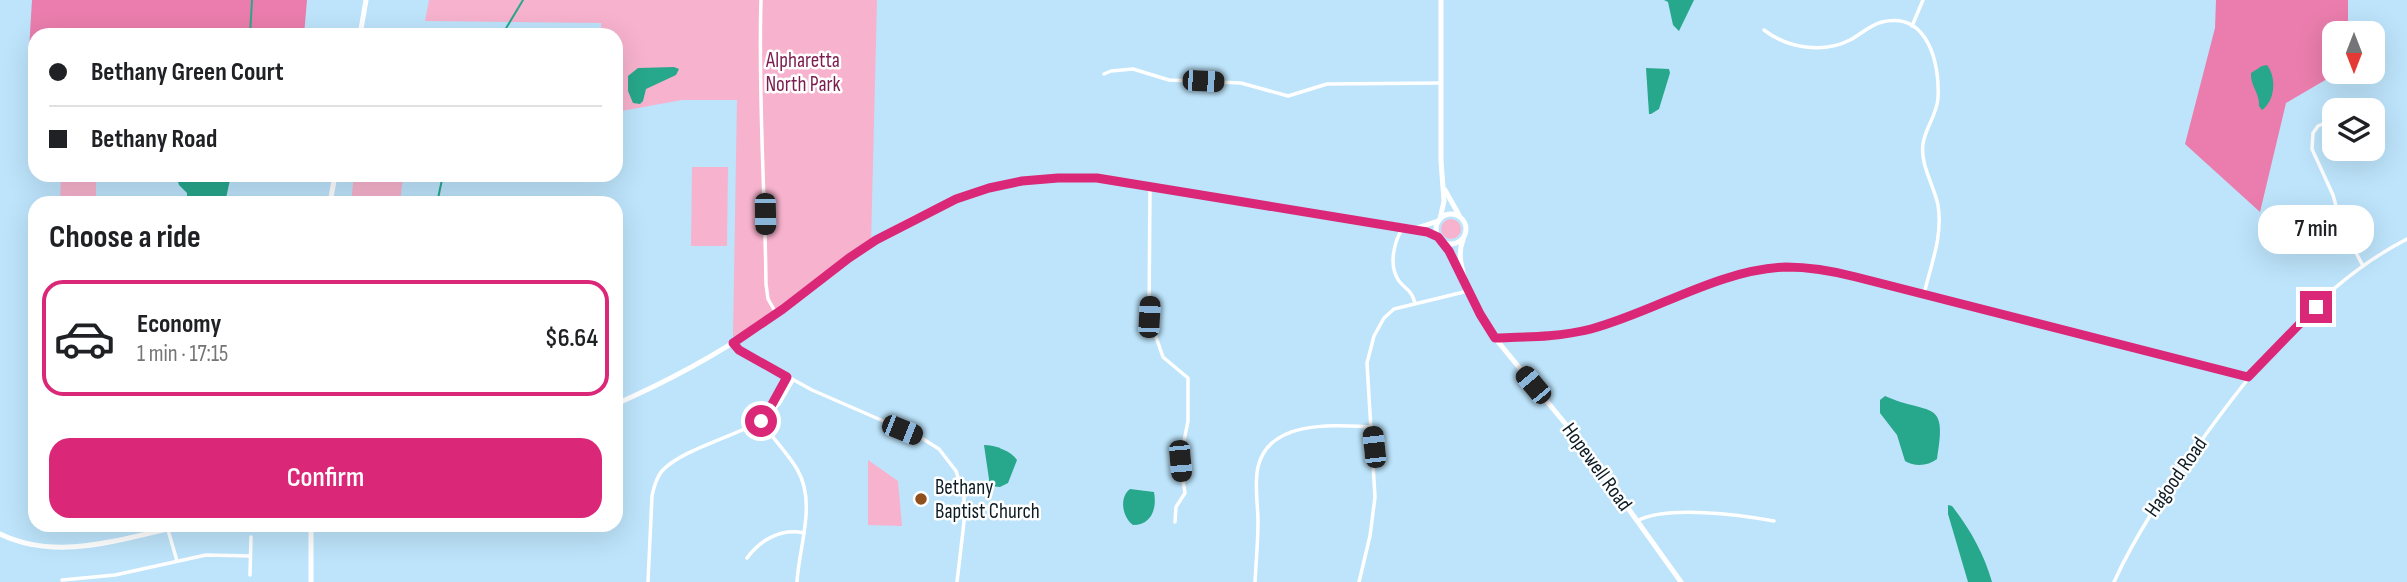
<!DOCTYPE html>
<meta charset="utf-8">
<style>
:root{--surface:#fff;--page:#f6f6f6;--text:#202124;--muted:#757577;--line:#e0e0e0;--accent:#db2777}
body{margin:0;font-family:"Sofia Sans Condensed",sans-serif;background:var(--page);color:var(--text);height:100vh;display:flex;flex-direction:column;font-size:26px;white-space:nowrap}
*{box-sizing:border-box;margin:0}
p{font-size:23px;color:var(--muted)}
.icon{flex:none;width:38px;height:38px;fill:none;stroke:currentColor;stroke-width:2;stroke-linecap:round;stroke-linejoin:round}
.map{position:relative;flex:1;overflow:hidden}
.side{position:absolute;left:28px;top:196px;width:595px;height:336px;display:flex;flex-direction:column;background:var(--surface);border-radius:21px;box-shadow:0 7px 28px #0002}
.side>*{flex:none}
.guide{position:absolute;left:28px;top:28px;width:595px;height:154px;border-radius:21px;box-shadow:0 7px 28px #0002;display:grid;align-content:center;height:154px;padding:0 21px;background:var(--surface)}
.needle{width:46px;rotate:180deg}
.fabs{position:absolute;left:2322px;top:21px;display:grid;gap:14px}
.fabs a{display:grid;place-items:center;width:63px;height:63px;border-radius:14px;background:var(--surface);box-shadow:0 7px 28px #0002;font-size:35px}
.end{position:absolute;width:32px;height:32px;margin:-16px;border:9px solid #db2777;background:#fff;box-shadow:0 0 0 4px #fff}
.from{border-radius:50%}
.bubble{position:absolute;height:49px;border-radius:21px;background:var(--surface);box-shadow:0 7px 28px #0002;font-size:23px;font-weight:600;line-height:49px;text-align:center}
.car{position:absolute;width:21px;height:42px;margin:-21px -10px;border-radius:9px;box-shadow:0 0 5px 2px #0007;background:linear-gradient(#222 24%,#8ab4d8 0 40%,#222 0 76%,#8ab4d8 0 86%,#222 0)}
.guide b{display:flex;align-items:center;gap:24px;height:66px;font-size:26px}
.guide b+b{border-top:2px solid var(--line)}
.guide i{width:18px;height:18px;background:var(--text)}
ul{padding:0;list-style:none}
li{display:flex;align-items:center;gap:21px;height:116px;margin:0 14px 10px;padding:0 7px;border:4px solid transparent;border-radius:21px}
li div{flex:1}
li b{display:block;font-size:26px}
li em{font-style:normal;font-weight:600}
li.current{border-color:var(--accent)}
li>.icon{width:63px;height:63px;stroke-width:1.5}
h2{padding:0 21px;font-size:32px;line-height:84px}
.button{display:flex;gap:14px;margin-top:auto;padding:14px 21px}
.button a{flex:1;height:80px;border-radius:21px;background:var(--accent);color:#fff;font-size:28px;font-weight:600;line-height:80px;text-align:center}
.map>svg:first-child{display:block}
.green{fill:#f7b2cd}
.forest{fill:#ea7dad}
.water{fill:#27a78b}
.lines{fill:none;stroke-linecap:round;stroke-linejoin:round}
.stream{stroke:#27a78b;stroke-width:2}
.street{stroke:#fff;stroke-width:3.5}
.secondary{stroke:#fff;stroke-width:5}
.route{stroke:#db2777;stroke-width:9}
.poi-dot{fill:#914f1d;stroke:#fff;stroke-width:2.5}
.labels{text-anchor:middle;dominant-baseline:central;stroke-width:5;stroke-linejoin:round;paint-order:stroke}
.park-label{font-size:21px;fill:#7d1c4e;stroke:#fff}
.street-label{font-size:21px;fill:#0d1c24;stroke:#fff}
.poi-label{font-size:21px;fill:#0d1c24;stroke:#fff;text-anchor:start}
</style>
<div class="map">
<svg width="2407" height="582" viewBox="0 0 2407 582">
<rect width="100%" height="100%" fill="#bde4fb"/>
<!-- green -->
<g class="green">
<path d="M 429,0 L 877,0 L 871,243 L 781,310 L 733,337 L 737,100 L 682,100 L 616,112 L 616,35 L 602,35 L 601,23 L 425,21 Z"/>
<path d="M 692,167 L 728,167 L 727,246 L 691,246 Z"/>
<path d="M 354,175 L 403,176 L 400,203 L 351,203 Z"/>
<path d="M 61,176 L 96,177 L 96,203 L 60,203 Z"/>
<circle cx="1451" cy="229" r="10"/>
<path d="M 868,460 L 898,481 L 902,526 L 868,525 Z"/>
</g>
<!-- forest -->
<g class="forest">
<path d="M 32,0 L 307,0 L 304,35 L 35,35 L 35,65 L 28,66 Z"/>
<path d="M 2216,0 L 2348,0 L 2348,33 L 2334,33 L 2334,72 L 2339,72 L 2286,103 L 2260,212 L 2185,144 L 2215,28 Z"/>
</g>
<!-- water -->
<g class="water">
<path d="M 1664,0 L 1694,0 L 1679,31 L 1673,25 L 1668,2 Z"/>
<path d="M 2267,65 C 2277,78 2275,101 2262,110 L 2259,106 C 2260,93 2250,86 2251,73 L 2262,66 Z"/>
<path d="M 674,67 L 679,69 L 676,75 L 646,89 L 643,101 L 640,104 L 633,103 L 628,91 L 628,76 L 638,68 Z"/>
<path d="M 1646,68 L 1669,69 L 1670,73 L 1659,109 L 1651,114 L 1649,114 Z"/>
<path d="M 176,175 L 231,175 L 225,203 L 187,203 L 187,193 L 179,185 Z"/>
<path d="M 1885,396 C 1930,416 1948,397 1937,459 C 1928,466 1915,467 1905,461 L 1897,435 L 1880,413 L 1880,400 Z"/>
<path d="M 984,445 C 995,445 1011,451 1017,460 L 1008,483 L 1000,487 L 990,486 Z"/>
<path d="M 1130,489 L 1154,492 C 1157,508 1152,525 1133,525 C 1122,517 1119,497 1130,489 Z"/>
<path d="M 1948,505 L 1952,506 C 1970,529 1984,554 1992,582 L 1968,582 L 1948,514 Z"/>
</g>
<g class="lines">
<!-- stream -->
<g class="stream">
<path d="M 250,35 L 252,0"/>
<path d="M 502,35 L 523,0"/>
<path d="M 437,203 L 443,175"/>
</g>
<!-- street -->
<g class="street">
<path d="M 761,0 C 758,95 765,190 766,284 L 768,299 L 776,313"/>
<path d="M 1912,26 L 1923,0"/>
<path d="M 1764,30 C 1787,48 1823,54 1850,40 C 1861,34 1870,25 1882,22 C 1928,11 1940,64 1938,98 C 1937,115 1925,128 1923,144 C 1920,165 1934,185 1938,205 C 1943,237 1931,264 1924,294"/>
<path d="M 1104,74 L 1111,71 L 1133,69 L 1169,80 L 1241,83 L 1288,96 L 1327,84 L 1441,83"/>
<path d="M 2325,123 L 2318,126 L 2313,133 L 2312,149 L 2333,195 L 2341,224 L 2363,266"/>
<path d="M 1150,188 L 1149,317 L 1163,357 L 1188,378 L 1188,421 L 1180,461 L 1185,493 L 1176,507 L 1175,522"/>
<path d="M 1403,228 C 1394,241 1388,266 1399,281 C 1407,291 1411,289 1415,303"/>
<path d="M 1495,338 C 1528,337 1560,337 1592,329 C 1683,304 1738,253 1841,273 L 2248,377"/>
<path d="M 733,343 L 739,350 L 812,390 L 920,437 L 939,449 L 956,471 L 964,496 L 964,522 L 957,582"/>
<path d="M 767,416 L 779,404 L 793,380"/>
<path d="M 761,421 C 772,438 787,452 797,469 C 817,503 799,545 797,582"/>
<path d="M 1637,521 C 1667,505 1741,515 1774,521"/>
<path d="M 168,530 L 177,561"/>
<path d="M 747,558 C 760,540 781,528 804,533"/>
<path d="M 250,575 L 251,537"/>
<path d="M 62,580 L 115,575 L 206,555 L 250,556"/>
<path d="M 648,582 L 652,496 C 654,486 656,478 662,471 C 681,450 735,436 761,421 L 765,417 L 787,377"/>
<path d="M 1255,582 C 1256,562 1258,542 1258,522 C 1258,504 1254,484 1258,467 C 1269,419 1335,425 1372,427"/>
<path d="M 1359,582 L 1370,536 L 1375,497 L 1367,363 L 1374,336 L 1384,318 L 1394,309 L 1468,291"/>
<path d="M 2114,582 C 2136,534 2164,493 2194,451 C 2250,372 2319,284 2407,239"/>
</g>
<!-- secondary -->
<g class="secondary">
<path d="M 360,35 L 366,0"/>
<path d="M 1445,190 L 1459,215"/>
<path d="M 330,203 L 335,175"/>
<circle cx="1451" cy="229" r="15"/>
<path d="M 1440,219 L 1444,201 L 1441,161 L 1441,0"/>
<path d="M 1417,228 L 1438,221"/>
<path d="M 1463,240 C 1457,254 1462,267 1465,281"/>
<path d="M 1441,241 L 1449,251 L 1480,314 L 1495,338 L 1582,444 L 1681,582"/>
<path d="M 616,404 C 666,382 715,356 760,325 C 791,304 819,279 849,257 C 922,206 1007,172 1097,179 L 1414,228 L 1438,237"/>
<path d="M 0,534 C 60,563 125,537 186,525"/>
<path d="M 311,582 L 311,525"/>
</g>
</g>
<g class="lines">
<!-- route -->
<path class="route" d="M 761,421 L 765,417 L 787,377 L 739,350 L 733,343 L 783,309 L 849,258 L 876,240 L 956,199 L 989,188 L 1022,181 L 1058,178 L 1097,178 L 1427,232 L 1438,237 L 1449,251 L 1480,314 L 1495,338 C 1527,337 1560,337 1591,329 C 1657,311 1717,270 1786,267 C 1810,267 1833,271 1856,277 L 2248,377 L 2316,307"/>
</g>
<!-- markers -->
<circle class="poi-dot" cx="921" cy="499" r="7"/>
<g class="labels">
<!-- park labels -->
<g class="park-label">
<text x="803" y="60">Alpharetta<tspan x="803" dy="24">North Park</tspan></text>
</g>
<!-- street labels -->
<g class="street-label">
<text transform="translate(1597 467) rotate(54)">Hopewell Road</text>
<text transform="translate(2176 477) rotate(-55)">Hagood Road</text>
</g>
<!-- poi labels -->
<g class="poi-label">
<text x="935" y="487">Bethany<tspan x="935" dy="24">Baptist Church</tspan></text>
</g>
</g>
</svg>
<div class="fabs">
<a><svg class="needle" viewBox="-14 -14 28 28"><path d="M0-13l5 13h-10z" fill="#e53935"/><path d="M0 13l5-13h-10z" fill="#757577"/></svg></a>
<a><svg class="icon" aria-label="layers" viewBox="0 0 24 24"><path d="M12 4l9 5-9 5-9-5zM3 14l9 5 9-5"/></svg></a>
</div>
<i class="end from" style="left:761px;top:421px"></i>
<i class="end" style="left:2316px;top:307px"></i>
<div class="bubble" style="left:2258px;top:205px;width:116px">7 min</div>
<i class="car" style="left:1203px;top:81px;rotate:93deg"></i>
<i class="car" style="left:765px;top:214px;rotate:179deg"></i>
<i class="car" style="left:1149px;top:317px;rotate:3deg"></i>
<i class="car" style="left:1533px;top:385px;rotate:320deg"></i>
<i class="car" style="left:902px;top:430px;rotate:112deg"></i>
<i class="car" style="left:1374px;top:447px;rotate:354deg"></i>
<i class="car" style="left:1180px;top:461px;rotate:175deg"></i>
<div class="guide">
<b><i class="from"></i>Bethany Green Court</b>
<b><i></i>Bethany Road</b>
</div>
<section class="side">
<h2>Choose a ride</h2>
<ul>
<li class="current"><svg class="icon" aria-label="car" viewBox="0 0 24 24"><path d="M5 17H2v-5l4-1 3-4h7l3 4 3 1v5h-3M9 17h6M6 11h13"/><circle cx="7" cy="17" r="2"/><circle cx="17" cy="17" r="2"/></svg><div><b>Economy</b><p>1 min · 17:15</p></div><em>$6.64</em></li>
</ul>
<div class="button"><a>Confirm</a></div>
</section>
</div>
